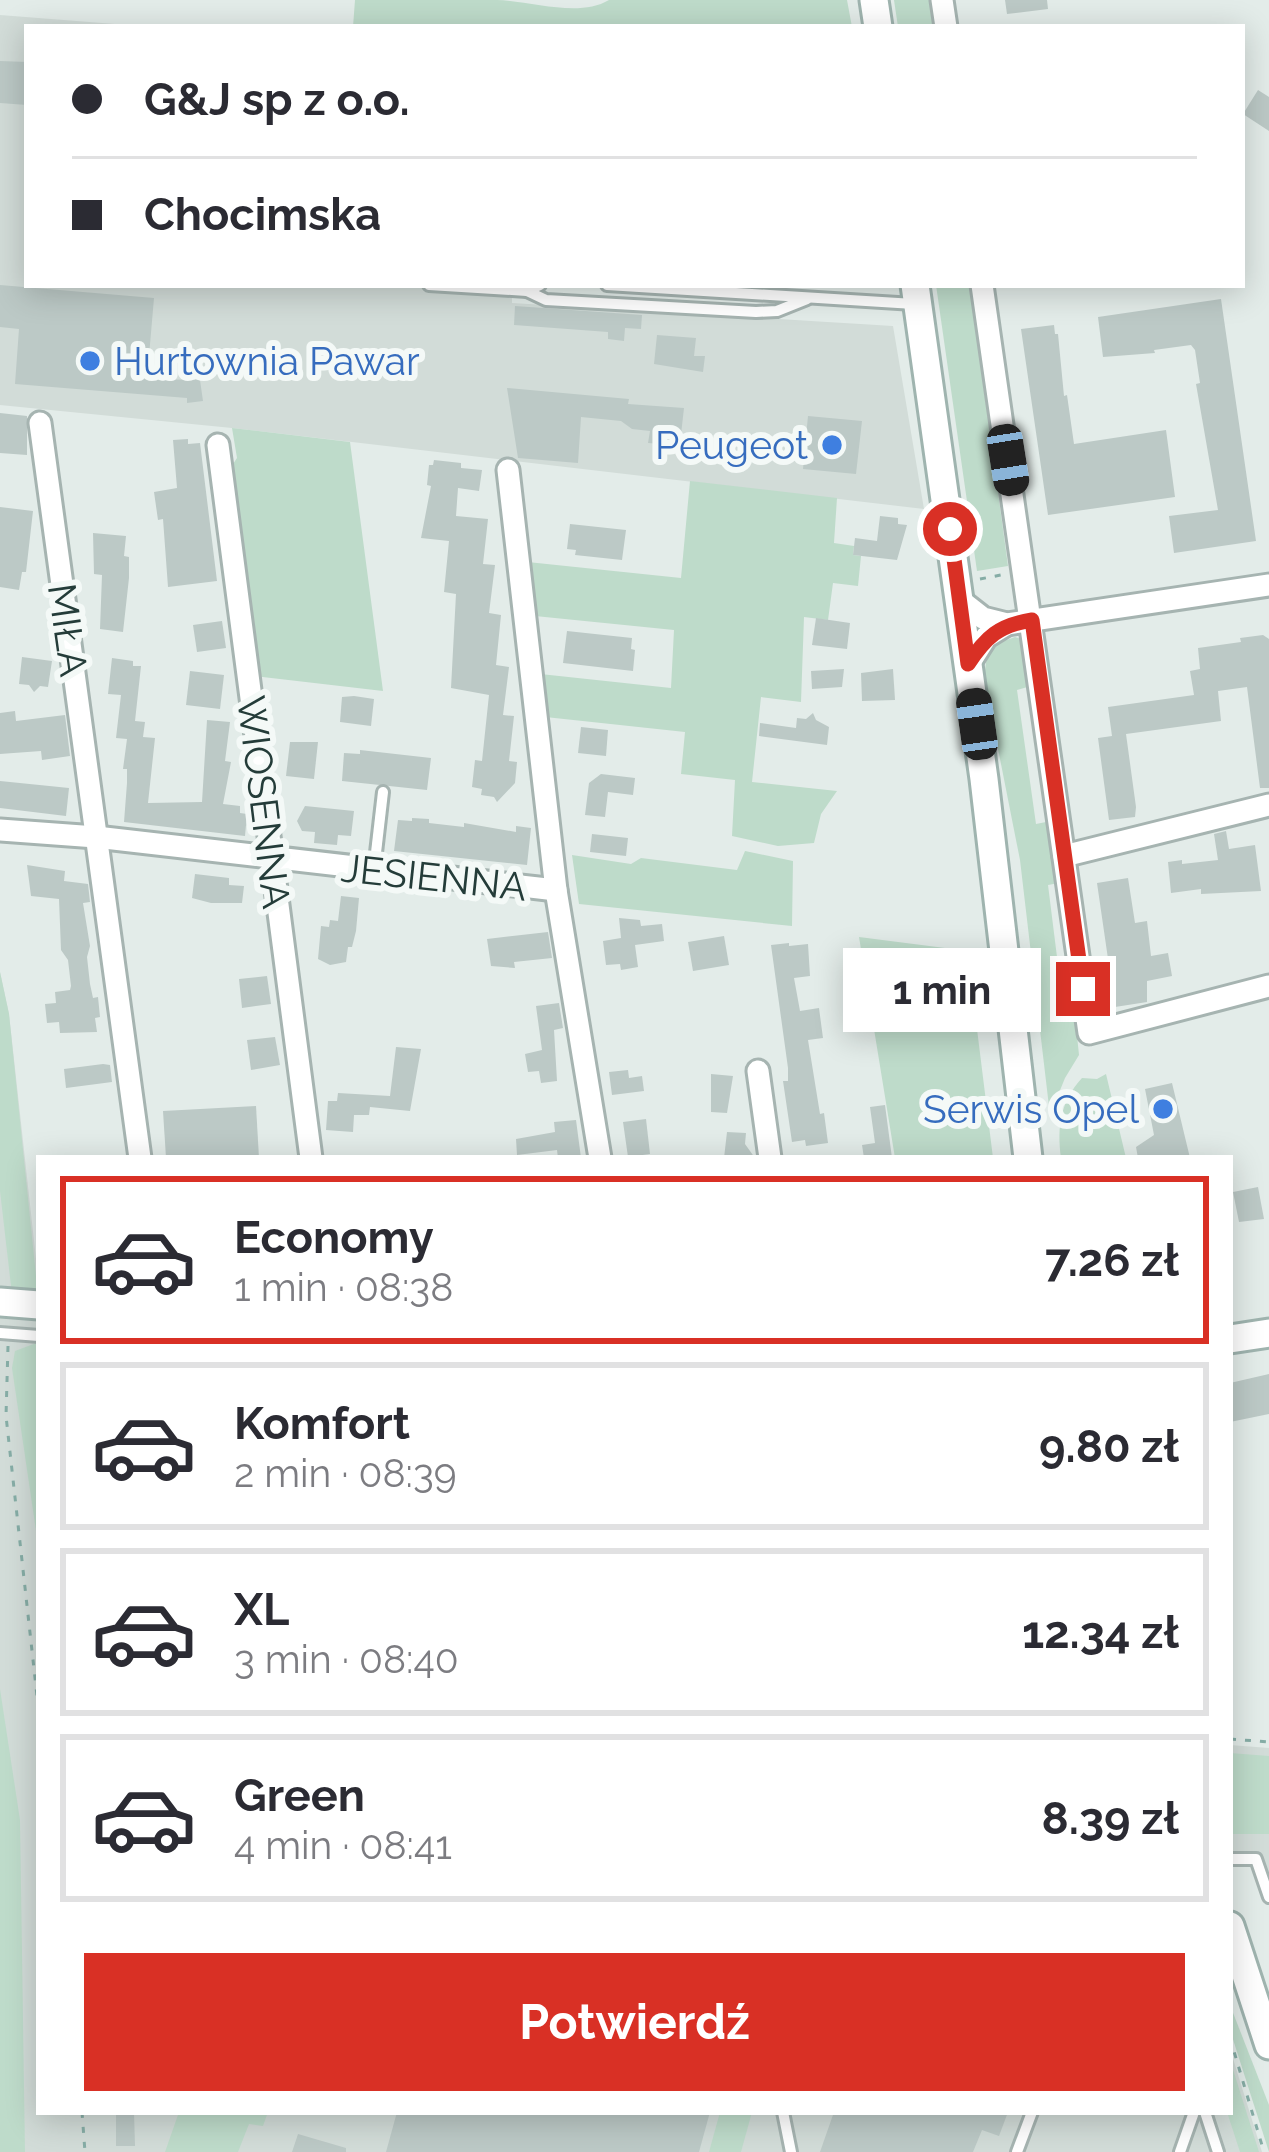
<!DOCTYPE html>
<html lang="pl">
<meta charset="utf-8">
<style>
:root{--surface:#fff;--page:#f2f2f3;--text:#2b2b33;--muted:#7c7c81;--line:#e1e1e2;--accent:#d93025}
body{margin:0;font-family:Raleway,sans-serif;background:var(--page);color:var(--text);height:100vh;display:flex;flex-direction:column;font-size:45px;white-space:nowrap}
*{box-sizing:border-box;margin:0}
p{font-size:39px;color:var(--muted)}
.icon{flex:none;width:66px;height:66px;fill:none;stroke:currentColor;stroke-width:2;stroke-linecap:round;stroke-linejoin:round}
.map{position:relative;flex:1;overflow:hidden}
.drawer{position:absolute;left:36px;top:1155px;width:1197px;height:960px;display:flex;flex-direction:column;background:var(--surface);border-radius:0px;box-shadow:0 6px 30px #0003}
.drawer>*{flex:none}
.top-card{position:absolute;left:24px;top:24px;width:1221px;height:264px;border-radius:0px;box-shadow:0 6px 30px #0003;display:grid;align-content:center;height:264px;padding:0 48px;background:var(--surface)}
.end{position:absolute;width:54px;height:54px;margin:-27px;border:15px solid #d93025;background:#fff;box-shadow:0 0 0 6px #fff}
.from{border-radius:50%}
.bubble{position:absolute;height:84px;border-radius:0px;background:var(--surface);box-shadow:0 6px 30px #0003;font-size:39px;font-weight:700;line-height:84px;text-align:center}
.car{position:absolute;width:36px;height:72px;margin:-36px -18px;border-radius:15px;box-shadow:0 0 9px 3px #0007;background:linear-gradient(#222 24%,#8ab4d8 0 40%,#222 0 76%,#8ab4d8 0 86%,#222 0)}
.top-card b{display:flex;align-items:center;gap:42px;height:114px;font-size:45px}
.top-card b+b{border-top:3px solid var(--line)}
.top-card i{width:30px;height:30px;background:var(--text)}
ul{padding:21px 0 0;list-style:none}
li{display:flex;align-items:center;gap:36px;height:168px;margin:0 24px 18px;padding:0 24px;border:6px solid var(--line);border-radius:0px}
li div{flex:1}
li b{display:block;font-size:45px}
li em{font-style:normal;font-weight:700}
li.active{border-color:var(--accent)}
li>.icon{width:108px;height:108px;stroke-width:1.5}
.primary-button{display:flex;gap:24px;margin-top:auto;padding:24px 48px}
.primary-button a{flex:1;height:138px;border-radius:0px;background:var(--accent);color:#fff;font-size:48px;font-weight:700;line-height:138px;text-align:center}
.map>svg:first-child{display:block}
.built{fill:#d2dcd8}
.green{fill:#bedbca}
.building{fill:#bcc9c6}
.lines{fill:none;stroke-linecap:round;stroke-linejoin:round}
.lane-casing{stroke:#a6b4b1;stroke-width:16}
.street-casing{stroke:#a6b4b1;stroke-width:27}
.secondary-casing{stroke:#9fb4af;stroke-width:33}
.path{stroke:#86ada6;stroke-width:3;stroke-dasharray:6 9;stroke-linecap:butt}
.lane{stroke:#fff;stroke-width:10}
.street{stroke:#fff;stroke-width:21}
.secondary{stroke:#fff;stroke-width:27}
.route{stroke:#d93025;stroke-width:15}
.shop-dot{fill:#3f7fe0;stroke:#f4f9f7;stroke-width:4.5}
.labels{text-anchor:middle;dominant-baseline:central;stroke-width:12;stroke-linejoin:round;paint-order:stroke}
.shop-label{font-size:39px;fill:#366cbe;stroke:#f4f9f7;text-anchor:end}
.street-label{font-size:39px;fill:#243c39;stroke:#f4f9f7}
</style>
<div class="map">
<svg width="1269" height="2152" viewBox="0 0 1269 2152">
<rect width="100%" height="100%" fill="#e3ece9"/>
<!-- built -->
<g class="built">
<path d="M 0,15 L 153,27 L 27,27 L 27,285 L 512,285 L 512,303 L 893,326 L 924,509 L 232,428 L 0,405 Z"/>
<path d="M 0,972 L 9,1014 L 39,1286 L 39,2112 L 1230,2112 L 1230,2049 L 1262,2152 L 0,2152 Z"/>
<path d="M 1230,1745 L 1269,1748 L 1269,1897 L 1256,1859 L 1230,1859 Z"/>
</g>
<!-- green -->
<g class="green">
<path d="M 355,0 C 402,0 449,0 497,0 C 531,1 579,18 609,0 L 847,0 L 852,27 L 353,27 Z"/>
<path d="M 894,0 L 932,0 L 936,27 L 898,27 Z"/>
<path d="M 936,285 L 974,285 L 988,383 L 983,384 L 991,438 L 987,440 L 988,448 L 992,448 L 1008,566 L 977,571 Z"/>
<path d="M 232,428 L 350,442 L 383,691 L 254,676 L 227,473 L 237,458 Z"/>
<path d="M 690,481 L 837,498 L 834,543 L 854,546 L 853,555 L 861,556 L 858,586 L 833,583 L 828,620 L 804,617 L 801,702 L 761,697 L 752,782 L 837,791 L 821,814 L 814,843 L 778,846 L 732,836 L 735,780 L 681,774 L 685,732 L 536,716 L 531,673 L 671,688 L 674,630 L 525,615 L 518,561 L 681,578 Z"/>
<path d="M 1015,637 L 1021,639 L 1028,654 L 1031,686 L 1017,690 L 1036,824 L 1051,821 L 1059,883 L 1048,885 L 1061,989 L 1072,987 L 1079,1055 L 1065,1078 L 1050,1115 L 1020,860 L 984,678 L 986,662 L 995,644 Z"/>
<path d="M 745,851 L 793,861 L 792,926 L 579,904 L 572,855 L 631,864 L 641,858 L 737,870 Z"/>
<path d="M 859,937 L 984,953 L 976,1021 L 993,1158 L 895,1158 Z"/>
<path d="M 0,972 L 9,1014 L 39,1305 L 13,1303 L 0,1191 Z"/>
<path d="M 1106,1074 L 1126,1158 L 1061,1158 C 1057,1127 1060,1102 1082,1078 L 1097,1079 Z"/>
<path d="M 39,1342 L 39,1551 L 12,1368 L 15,1351 Z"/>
<path d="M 0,1689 L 20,1820 L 25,2152 L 0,2152 Z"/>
<path d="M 1230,1753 L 1269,1756 L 1269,1834 L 1230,1834 Z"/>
<path d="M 1230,2005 L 1269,2105 L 1269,2152 L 1230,2030 Z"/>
<path d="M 1230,2060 L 1259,2152 L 1240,2152 L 1227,2112 Z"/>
<path d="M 179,2112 L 268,2112 L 263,2126 L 249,2124 L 238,2152 L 165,2152 Z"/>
<path d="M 720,2112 L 752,2112 L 741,2152 L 709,2152 Z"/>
</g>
<!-- building -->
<g class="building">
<path d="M 1005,0 L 1047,0 L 1048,9 L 1007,14 Z"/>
<path d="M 0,61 L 27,62 L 27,105 L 0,103 Z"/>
<path d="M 1258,90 L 1269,97 L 1269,131 L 1243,114 Z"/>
<path d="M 0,285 L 154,298 L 147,379 L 200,380 L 203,401 L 187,403 L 187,398 L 15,384 L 19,329 L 0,327 Z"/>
<path d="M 1221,299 L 1256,541 L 1174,553 L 1169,516 L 1218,510 L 1196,384 L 1200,383 L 1195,350 L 1191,345 L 1154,350 L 1155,353 L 1103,357 L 1098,317 Z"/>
<path d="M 515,306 L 642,315 L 641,329 L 625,328 L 624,341 L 608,339 L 608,332 L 514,325 Z"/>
<path d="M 1054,325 L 1055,334 L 1058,334 L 1064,396 L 1067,395 L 1074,444 L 1166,430 L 1175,497 L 1048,515 L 1021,329 Z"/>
<path d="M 657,335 L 696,338 L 694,356 L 705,356 L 703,372 L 654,364 Z"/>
<path d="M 507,388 L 629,399 L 628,404 L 684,408 L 679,452 L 660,450 L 661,444 L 648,443 L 650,431 L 632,429 L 621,421 L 581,417 L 578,463 L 518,458 Z"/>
<path d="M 0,413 L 27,416 L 27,455 L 0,453 Z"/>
<path d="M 808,416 L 862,421 L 856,474 L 803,469 Z"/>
<path d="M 188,439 L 188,444 L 200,443 L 217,581 L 168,587 L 163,519 L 158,520 L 154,492 L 177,488 L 173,440 Z"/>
<path d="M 434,460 L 461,463 L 461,468 L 482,470 L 479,491 L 458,488 L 456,516 L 488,519 L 483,564 L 495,565 L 489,613 L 501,615 L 496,665 L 509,667 L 503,715 L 514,716 L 509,761 L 517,762 L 515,783 L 497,802 L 494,797 L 481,795 L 482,789 L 472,787 L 475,760 L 482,761 L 489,695 L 451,688 L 456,594 L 444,592 L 449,541 L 421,538 L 431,486 L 427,485 L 429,465 L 433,465 Z"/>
<path d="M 0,507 L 33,511 L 26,572 L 22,572 L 19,590 L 0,587 Z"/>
<path d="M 880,516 L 898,518 L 898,524 L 907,525 L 897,560 L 853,555 L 855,538 L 877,541 Z"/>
<path d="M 570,524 L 626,530 L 622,560 L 575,555 L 576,550 L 567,549 Z"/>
<path d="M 93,533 L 126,536 L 124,556 L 129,557 L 129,578 L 123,632 L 100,629 L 102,575 L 94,574 Z"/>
<path d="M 816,618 L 850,623 L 847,649 L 812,645 Z"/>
<path d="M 222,621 L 226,648 L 197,652 L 193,625 Z"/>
<path d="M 567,631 L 632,638 L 631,649 L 635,650 L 633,671 L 563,663 Z"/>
<path d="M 1263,635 L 1269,639 L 1269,788 L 1260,788 L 1247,687 L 1218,691 L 1221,721 L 1126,734 L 1136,807 L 1135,817 L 1109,820 L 1098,738 L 1112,736 L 1108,707 L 1194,695 L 1190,671 L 1200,669 L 1198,648 L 1241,642 L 1240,638 Z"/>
<path d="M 22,657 L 52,661 L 48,687 L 40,686 L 34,692 L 29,685 L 19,684 Z"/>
<path d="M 112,658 L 133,661 L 133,666 L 141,666 L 135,721 L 145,722 L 143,737 L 155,738 L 148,803 L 202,802 L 207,720 L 230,722 L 225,761 L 231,762 L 223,804 L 240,806 L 240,813 L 247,814 L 245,836 L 124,822 L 127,783 L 127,769 L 123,769 L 127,739 L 116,738 L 121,695 L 108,694 Z"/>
<path d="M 844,669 L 842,687 L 812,689 L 811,671 Z"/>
<path d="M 893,669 L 895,700 L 862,701 L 861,673 Z"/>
<path d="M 190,671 L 224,675 L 220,709 L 186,705 Z"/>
<path d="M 354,696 L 374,699 L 371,726 L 340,722 L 342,697 Z"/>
<path d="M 15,711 L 16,721 L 65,715 L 70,756 L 42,760 L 41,751 L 0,754 L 0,713 Z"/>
<path d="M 813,713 L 816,720 L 829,727 L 827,745 L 759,736 L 760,723 L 796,728 L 797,718 L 806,719 Z"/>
<path d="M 581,727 L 608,730 L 606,756 L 578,753 Z"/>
<path d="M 290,742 L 318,742 L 314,779 L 286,776 Z"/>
<path d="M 360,750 L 431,758 L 427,790 L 342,781 L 344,753 L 360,754 Z"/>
<path d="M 601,774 L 635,778 L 633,795 L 608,792 L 605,817 L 585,815 L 589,783 Z"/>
<path d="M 0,781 L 69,788 L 66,816 L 0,808 Z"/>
<path d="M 305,806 L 354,811 L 351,836 L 338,835 L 337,845 L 314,843 L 315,832 L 302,831 L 297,821 Z"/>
<path d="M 412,818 L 429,819 L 429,823 L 464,827 L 464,823 L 516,832 L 516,826 L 531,828 L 527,865 L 394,851 L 398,820 L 412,821 Z"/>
<path d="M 1226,831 L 1229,849 L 1255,845 L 1261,891 L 1201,894 L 1201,889 L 1171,893 L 1168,862 L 1182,860 L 1182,864 L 1218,860 L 1214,834 Z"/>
<path d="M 592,834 L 628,838 L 626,856 L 590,852 Z"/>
<path d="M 27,865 L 65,871 L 64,881 L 88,884 L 90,902 L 83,903 L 90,946 L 87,957 L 90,984 L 93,998 L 98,997 L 100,1017 L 95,1018 L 97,1032 L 60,1033 L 59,1022 L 47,1023 L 45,1004 L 56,1003 L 55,992 L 70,990 L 71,986 L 68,960 L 61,950 L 59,899 L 31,896 Z"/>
<path d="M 195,874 L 229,878 L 229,885 L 244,886 L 242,903 L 211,903 L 192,898 Z"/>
<path d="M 1128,878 L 1135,923 L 1147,921 L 1151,956 L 1168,953 L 1172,976 L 1147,981 L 1147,1002 L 1115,1007 L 1097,883 Z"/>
<path d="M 341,896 L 359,898 L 356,931 L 352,947 L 348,947 L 346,962 L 330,965 L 318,959 L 321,926 L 329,927 L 330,920 L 338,921 Z"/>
<path d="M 619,918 L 640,920 L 641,926 L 662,924 L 664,941 L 635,945 L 638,967 L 621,970 L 620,964 L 606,965 L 603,941 L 621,938 Z"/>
<path d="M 548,932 L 552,958 L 514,962 L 515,968 L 491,966 L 487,939 Z"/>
<path d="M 724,936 L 729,965 L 693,971 L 688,942 Z"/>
<path d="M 789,943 L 789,946 L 808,944 L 810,976 L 794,978 L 800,1011 L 819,1008 L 823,1038 L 808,1040 L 820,1114 L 824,1113 L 828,1143 L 806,1146 L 805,1140 L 792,1142 L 783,1081 L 788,1081 L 788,1068 L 771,945 Z"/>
<path d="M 267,976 L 271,1004 L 242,1008 L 239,979 Z"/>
<path d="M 559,1003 L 563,1028 L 554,1030 L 557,1081 L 541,1083 L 539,1071 L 528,1072 L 525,1054 L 542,1050 L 536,1006 Z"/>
<path d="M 275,1037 L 280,1065 L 251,1070 L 247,1040 Z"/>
<path d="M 396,1047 L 421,1049 L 410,1111 L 370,1107 L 369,1115 L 354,1115 L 353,1132 L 326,1130 L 328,1101 L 337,1101 L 338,1093 L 390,1096 Z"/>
<path d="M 103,1064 L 110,1065 L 112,1082 L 66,1088 L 64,1069 Z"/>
<path d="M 628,1070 L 629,1078 L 642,1076 L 644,1091 L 612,1095 L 609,1072 Z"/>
<path d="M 711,1074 L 733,1076 L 727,1113 L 711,1112 Z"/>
<path d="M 1172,1083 L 1190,1158 L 1138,1158 L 1136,1147 L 1154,1135 L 1145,1089 Z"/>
<path d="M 885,1105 L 892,1158 L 864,1158 L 862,1145 L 875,1143 L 870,1107 Z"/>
<path d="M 256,1106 L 259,1158 L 166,1158 L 163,1111 Z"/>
<path d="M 646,1119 L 650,1154 L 628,1157 L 623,1122 Z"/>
<path d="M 576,1120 L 581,1158 L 558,1158 L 557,1150 L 517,1155 L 516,1139 L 555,1132 L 554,1122 Z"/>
<path d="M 727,1132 L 746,1133 L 745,1144 L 755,1158 L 724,1158 Z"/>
<path d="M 1258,1187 L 1264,1219 L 1239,1222 L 1233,1192 Z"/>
<path d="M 1269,1374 L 1269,1414 L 1230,1422 L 1230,1383 Z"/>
<path d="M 116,2112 L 134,2112 L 135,2146 L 116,2146 Z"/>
<path d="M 397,2112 L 710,2112 L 699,2152 L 386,2152 Z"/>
<path d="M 834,2112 L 1008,2112 L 999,2136 L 982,2130 L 973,2152 L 820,2152 Z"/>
<path d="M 298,2134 L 346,2148 L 346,2152 L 292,2152 Z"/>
</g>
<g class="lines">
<!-- lane casing -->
<g class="lane-casing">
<g id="lane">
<path d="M 429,285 L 527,291 L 540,285"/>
<path d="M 607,285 L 914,304"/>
<path d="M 527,291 L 546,300 L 756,312 L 777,311 L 807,299"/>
<path d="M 374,870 L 383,792"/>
<path d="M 0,1333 L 39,1336"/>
<path d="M 1230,1859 L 1256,1859 L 1269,1897"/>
<path d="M 783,2112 L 791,2152"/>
<path d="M 1205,2112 L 1218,2152"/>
<path d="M 1017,2152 L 1032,2112"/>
<path d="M 1180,2152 L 1194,2112"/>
</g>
</g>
<!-- street casing -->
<g class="street-casing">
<g id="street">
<path d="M 942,0 L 946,27"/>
<path d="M 982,285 L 1089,1033 L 1269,986"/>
<path d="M 40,423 L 140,1158"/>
<path d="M 218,445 L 311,1158"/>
<path d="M 508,470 L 556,890 L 600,1158"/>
<path d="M 960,600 L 983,618 L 1007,624 L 1269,585"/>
<path d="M 969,664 L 986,637 L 1007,624"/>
<path d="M 0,830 L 96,837 L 556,890"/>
<path d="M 1064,856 L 1269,805"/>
<path d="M 758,1071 L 770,1158"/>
</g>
</g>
<!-- secondary casing -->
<g class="secondary-casing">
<g id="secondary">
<path d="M 874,0 L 878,27"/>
<path d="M 915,285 L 984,779 L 1028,1158"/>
<path d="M 0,1302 L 39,1305"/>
<path d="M 1230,1339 L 1269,1333"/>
<path d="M 1230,1926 L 1269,2045"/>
</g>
</g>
<!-- path -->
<g class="path">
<path d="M 980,579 L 1006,574"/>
<path d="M 8,1346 L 6,1416 L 39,1714"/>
<path d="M 1230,1739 L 1269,1742"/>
<path d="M 1230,2038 L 1264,2152"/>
<path d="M 82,2112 L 85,2152"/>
</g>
<!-- lane -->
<use href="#lane" class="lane"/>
<!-- street -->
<use href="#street" class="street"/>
<!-- secondary -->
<use href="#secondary" class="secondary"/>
</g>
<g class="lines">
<!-- route -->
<path class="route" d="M 950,529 L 968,664 C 986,637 999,625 1032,620 L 1083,989"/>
</g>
<!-- markers -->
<g class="shop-dot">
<circle cx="90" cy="361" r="12"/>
<circle cx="832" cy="445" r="12"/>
<circle cx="1163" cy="1109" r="12"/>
</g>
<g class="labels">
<!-- shop labels -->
<g class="shop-label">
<text x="114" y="361" text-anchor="start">Hurtownia Pawar</text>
<text x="808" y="445">Peugeot</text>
<text x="1139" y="1109">Serwis Opel</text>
</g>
<!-- street labels -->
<g class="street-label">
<text transform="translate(68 630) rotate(82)">MIŁA</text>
<text transform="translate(264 802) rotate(83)">WIOSENNA</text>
<text transform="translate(434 877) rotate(6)">JESIENNA</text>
</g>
</g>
</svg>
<i class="end from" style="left:950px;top:529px"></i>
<i class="end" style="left:1083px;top:989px"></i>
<div class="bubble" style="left:843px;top:948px;width:198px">1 min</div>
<i class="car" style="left:1008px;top:460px;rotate:171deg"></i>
<i class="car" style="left:977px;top:724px;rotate:352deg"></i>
<div class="top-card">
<b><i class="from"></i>G&amp;J sp z o.o.</b>
<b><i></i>Chocimska</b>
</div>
<section class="drawer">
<ul>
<li class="active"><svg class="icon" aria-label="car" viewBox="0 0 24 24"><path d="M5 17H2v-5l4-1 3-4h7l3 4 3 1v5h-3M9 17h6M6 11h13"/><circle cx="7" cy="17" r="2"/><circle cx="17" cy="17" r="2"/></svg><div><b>Economy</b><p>1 min · 08:38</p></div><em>7.26 zł</em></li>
<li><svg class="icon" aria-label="car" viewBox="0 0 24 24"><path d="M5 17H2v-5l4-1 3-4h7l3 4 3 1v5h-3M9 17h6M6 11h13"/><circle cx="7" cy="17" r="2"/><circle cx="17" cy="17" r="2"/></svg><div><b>Komfort</b><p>2 min · 08:39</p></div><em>9.80 zł</em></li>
<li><svg class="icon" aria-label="car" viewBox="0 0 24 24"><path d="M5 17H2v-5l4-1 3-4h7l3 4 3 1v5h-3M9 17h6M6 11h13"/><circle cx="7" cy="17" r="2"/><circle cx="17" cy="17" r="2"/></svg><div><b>XL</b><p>3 min · 08:40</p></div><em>12.34 zł</em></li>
<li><svg class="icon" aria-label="car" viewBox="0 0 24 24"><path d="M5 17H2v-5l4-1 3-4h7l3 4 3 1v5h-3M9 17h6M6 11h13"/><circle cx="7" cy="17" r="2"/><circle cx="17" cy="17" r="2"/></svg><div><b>Green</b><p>4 min · 08:41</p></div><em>8.39 zł</em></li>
</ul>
<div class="primary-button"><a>Potwierdź</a></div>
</section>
</div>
